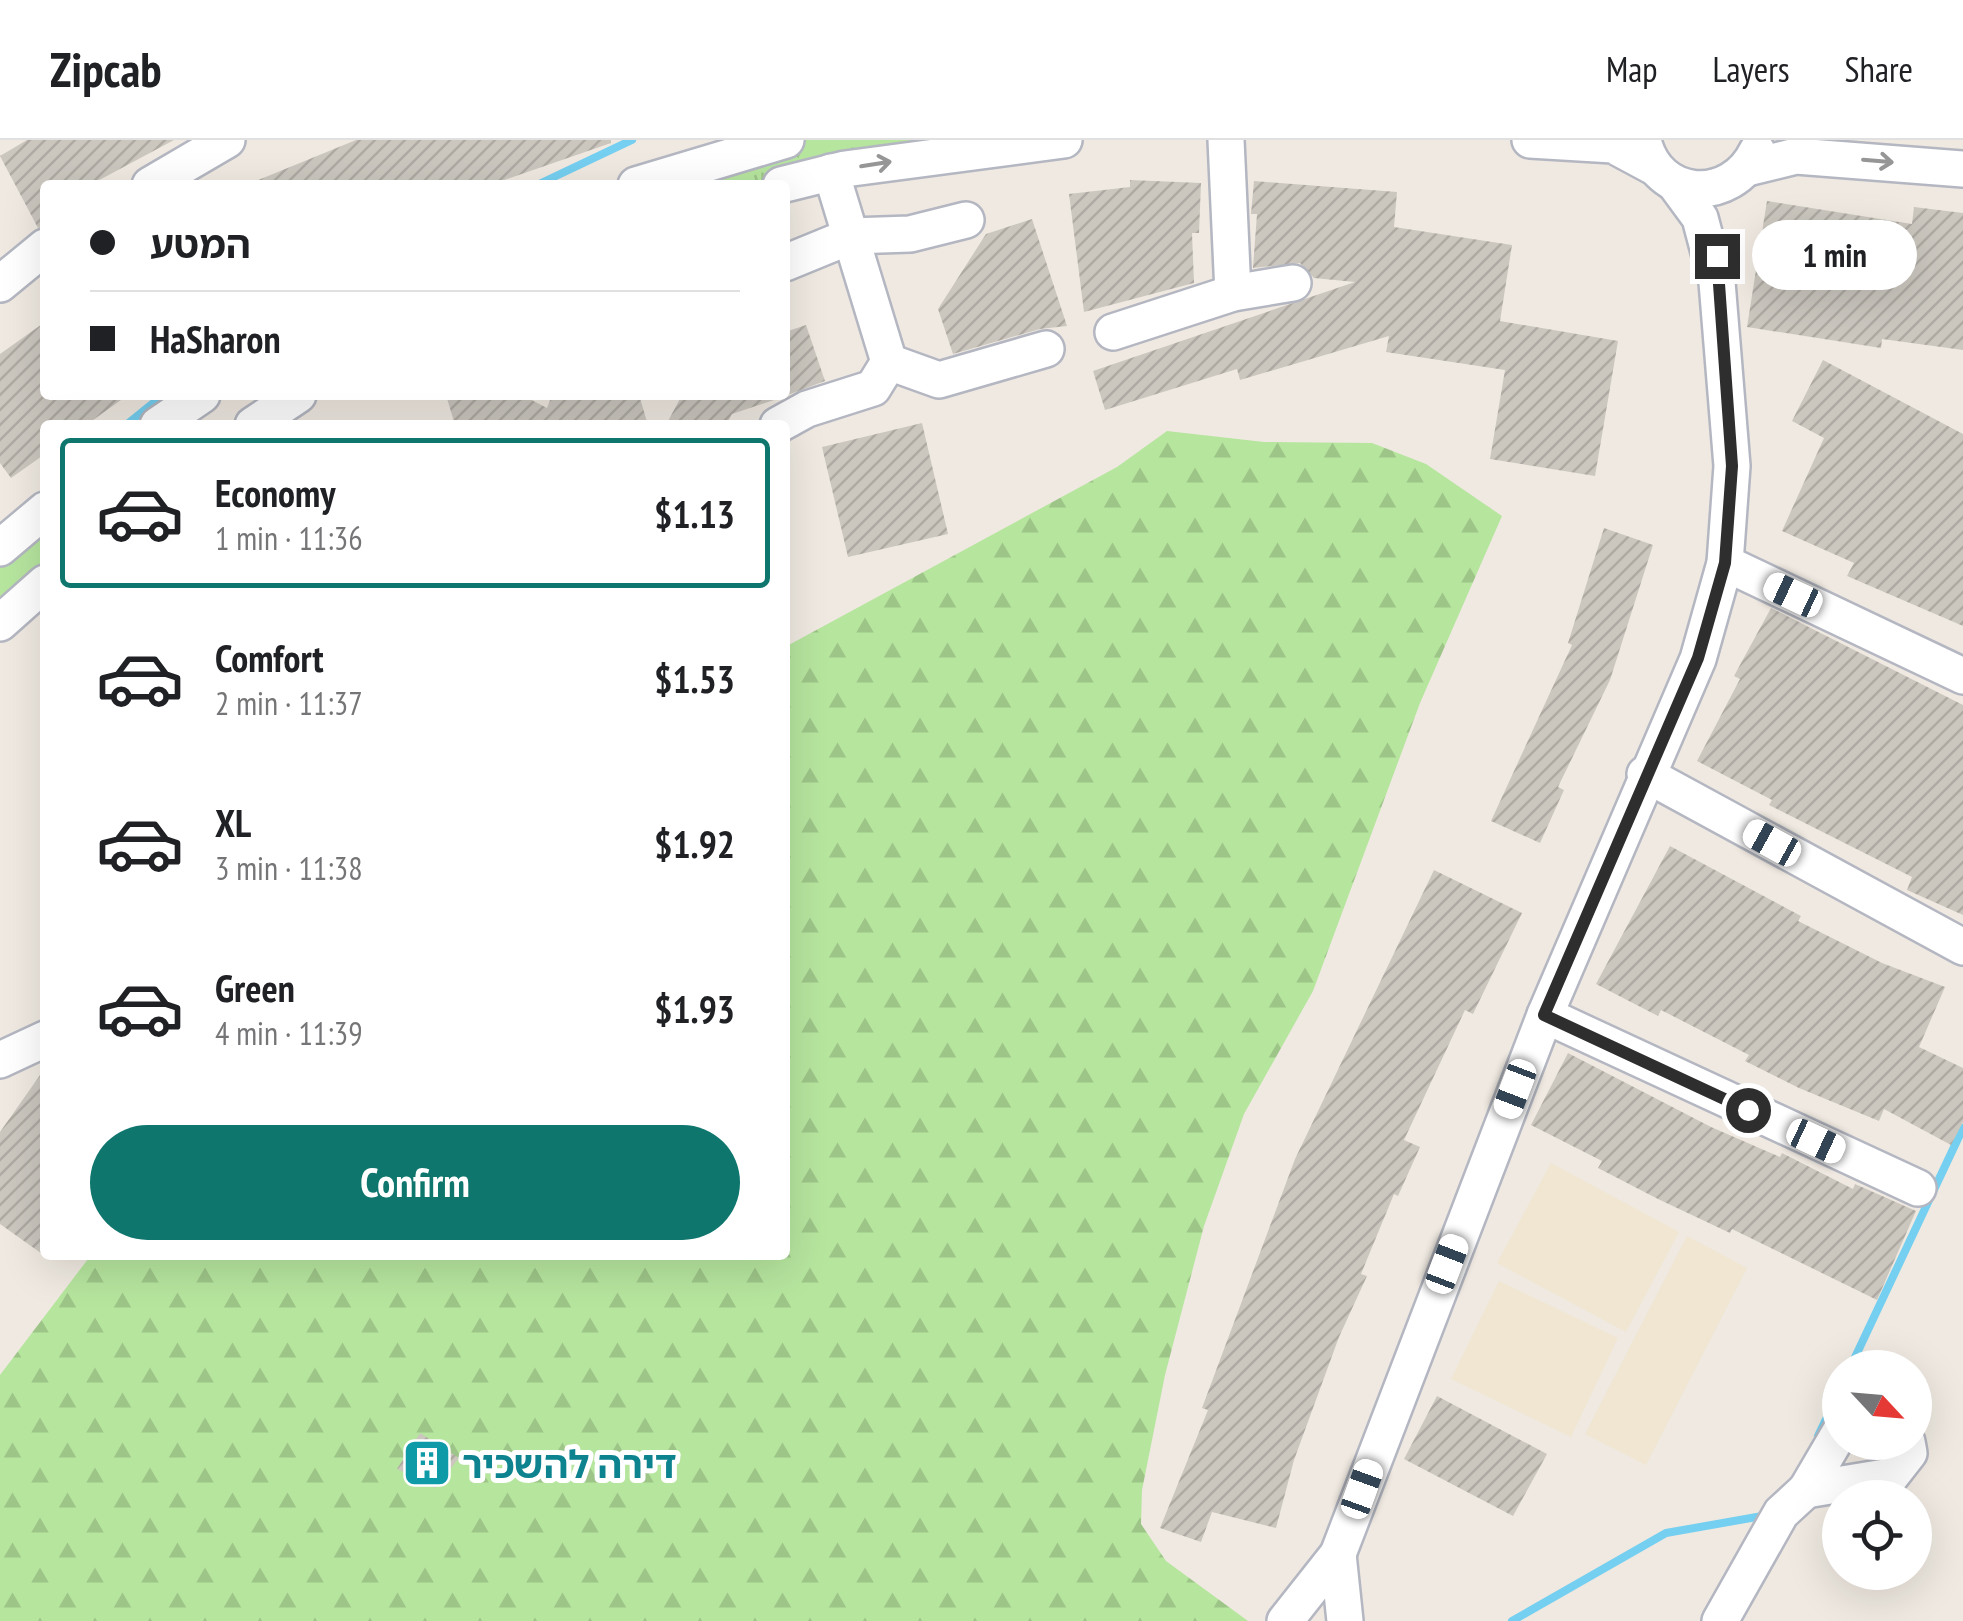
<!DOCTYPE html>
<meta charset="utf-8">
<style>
:root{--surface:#fff;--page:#f2f2f2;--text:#202124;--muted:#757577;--line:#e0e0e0;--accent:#0f766e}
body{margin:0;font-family:"PT Sans Narrow","Noto Sans Hebrew",sans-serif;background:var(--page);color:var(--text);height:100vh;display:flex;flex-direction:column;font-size:38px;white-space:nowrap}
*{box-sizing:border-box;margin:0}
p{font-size:32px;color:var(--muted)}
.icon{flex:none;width:55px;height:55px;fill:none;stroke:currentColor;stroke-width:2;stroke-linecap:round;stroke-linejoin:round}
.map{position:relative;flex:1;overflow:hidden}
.drawer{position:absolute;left:40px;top:280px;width:750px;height:840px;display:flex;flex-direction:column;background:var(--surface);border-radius:10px;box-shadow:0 10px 40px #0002}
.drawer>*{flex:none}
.top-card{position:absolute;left:40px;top:40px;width:750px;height:220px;border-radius:10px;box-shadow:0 10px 40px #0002;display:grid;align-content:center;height:220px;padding:0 50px;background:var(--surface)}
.needle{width:65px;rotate:116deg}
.controls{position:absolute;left:1822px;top:1210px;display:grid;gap:20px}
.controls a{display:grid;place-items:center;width:110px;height:110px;border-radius:50%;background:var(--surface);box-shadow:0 10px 40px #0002;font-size:50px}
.end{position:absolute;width:45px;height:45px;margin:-22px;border:12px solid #2e2e2e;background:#fff;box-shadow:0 0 0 5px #fff}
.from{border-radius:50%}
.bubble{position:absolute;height:70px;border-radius:35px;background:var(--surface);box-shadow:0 10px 40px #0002;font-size:32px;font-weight:800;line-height:70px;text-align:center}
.car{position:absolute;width:30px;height:60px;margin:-30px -15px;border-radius:12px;box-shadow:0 0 8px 2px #0007;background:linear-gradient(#fff 24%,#345 0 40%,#fff 0 76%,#345 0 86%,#fff 0)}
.top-card b{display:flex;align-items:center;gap:35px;height:95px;font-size:38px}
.top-card b+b{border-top:2px solid var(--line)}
.top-card i{width:25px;height:25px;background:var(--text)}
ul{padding:18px 0 0;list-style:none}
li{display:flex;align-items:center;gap:30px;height:150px;margin:0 20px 15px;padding:0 30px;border:5px solid transparent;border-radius:10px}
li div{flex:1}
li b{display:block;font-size:38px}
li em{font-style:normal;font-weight:800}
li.on{border-color:var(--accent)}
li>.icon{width:90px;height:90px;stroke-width:1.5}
.primary-button{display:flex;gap:20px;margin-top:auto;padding:20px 50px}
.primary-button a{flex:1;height:115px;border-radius:60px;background:var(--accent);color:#fff;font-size:40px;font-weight:800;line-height:115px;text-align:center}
header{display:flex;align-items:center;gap:60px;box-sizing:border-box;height:140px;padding:0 50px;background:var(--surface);border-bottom:2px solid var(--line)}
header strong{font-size:48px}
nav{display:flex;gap:55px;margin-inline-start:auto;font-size:35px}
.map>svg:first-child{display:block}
.education{fill:#f0e6d1}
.grass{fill:url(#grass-tufts)}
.forest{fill:url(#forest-firs)}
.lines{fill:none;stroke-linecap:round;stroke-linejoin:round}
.stream{stroke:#75cff0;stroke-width:8}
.building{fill:url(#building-hatch)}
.minor-casing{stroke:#b4b7c1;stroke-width:40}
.minor{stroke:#fff;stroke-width:35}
.oneway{stroke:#969696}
.route{stroke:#2e2e2e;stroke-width:12}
.labels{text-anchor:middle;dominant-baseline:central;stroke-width:10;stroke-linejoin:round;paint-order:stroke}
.culture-label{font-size:38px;font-weight:bold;fill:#0d838f;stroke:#fff;text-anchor:start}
</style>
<header>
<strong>Zipcab</strong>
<nav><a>Map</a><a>Layers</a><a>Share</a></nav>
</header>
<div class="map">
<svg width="1963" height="1481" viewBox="0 0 1963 1481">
<defs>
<pattern id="grass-tufts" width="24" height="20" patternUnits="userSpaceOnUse" patternTransform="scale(2.5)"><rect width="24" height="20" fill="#b6e59e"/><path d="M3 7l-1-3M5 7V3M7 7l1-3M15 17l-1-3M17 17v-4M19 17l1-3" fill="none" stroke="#9dc588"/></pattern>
<pattern id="forest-firs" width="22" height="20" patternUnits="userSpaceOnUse" patternTransform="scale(2.5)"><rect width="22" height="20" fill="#b6e59e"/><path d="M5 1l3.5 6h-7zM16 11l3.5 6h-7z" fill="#9dc588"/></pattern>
<pattern id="building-hatch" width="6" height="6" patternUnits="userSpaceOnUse" patternTransform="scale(2.5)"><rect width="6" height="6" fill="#cbc7bf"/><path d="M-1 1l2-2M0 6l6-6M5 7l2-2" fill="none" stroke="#afaba4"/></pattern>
</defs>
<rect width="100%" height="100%" fill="#efe9e1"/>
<!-- education -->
<g class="education">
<path d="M 1551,1023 L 1679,1092 L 1626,1192 L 1497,1123 Z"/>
<path d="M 1687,1096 L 1747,1128 L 1646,1325 L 1585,1294 Z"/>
<path d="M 1499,1141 L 1618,1198 L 1571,1297 L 1451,1239 Z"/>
</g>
<!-- grass -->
<g class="grass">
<path d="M 796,0 L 1027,0 L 767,45 L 644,45 Z"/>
<path d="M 45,377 L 45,435 L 0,475 L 0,413 Z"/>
</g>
<!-- forest -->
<path class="forest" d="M 1167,291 L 1264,302 L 1372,303 L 1426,324 L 1502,376 L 1420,563 L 1313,851 L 1244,974 L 1204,1086 L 1165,1235 L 1142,1350 L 1141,1384 L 1166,1421 L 1248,1481 L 0,1481 L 0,1235 L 91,1115 L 785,1115 L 785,507 L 1117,327 Z"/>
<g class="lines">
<!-- stream -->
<g class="stream">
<path d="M 537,45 L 632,0"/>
<path d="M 126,285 L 163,255"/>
<path d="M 1850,1228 L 1963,988"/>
<path d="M 1818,1296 L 1840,1250"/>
<path d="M 1512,1481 L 1666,1393 L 1768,1375"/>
</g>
</g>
<!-- building -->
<g class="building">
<path d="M 27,0 L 174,0 L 90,45 L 45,45 L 45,86 L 38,88 L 0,16 Z"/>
<path d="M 356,0 L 611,0 L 611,3 L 490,45 L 246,45 Z"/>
<path d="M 1130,40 L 1201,43 L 1199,93 L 1192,93 L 1194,143 L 1084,172 L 1069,54 L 1130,47 Z"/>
<path d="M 1254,41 L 1397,52 L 1394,87 L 1512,105 L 1500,181 L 1618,201 L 1595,336 L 1490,319 L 1505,230 L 1386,212 L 1389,196 L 1240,240 L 1237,229 L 1105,270 L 1093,231 L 1355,142 L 1314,138 L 1300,123 L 1253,128 L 1257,74 L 1251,74 Z"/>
<path d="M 1767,61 L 1912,84 L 1914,67 L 1963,73 L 1963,210 L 1882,199 L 1881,208 L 1747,187 Z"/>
<path d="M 1032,79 L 1067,186 L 1040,189 L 953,214 L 938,169 L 986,94 Z"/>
<path d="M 45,182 L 45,255 L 128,255 L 86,285 L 45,285 L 45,314 L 11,338 L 0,323 L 0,214 Z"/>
<path d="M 806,185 L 825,241 L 785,256 L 785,192 Z"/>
<path d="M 1823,220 L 1963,294 L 1963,486 L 1847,436 L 1854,423 L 1782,391 L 1824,298 L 1792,281 Z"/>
<path d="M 446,255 L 522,255 L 547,268 L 552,255 L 639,255 L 648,285 L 455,285 Z"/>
<path d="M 682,255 L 777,255 L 777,259 L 732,274 L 726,285 L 666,285 Z"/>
<path d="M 922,283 L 948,394 L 848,417 L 822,307 Z"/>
<path d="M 1604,388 L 1653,405 L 1610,540 L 1558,647 L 1564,650 L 1540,703 L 1491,681 L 1572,505 L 1568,503 Z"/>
<path d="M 1771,468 L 1963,565 L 1963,775 L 1907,750 L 1912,737 L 1769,665 L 1772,660 L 1697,621 L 1740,539 L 1734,536 Z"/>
<path d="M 1670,706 L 1801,776 L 1798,781 L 1882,823 L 1945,847 L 1919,907 L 1963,928 L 1963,982 L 1951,1005 L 1884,969 L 1879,981 L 1799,948 L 1745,921 L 1749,915 L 1661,870 L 1658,876 L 1596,844 Z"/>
<path d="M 1434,730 L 1522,773 L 1473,874 L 1465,870 L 1404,1000 L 1420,1007 L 1398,1056 L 1394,1054 L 1361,1134 L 1367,1136 L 1339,1197 L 1294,1320 L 1276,1388 L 1212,1372 L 1201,1402 L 1160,1388 L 1208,1270 L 1202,1268 L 1295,1019 Z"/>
<path d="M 1568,913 L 1711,987 L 1780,1017 L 1782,1013 L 1853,1049 L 1855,1044 L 1916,1071 L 1877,1160 L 1732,1089 L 1730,1093 L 1658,1059 L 1598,1028 L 1602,1021 L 1531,985 Z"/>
<path d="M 45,928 L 45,1116 L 0,1084 L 0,992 Z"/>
<path d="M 1437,1256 L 1547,1314 L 1513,1376 L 1404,1319 Z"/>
<path d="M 420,1293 L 459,1318 L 435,1348 L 397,1329 Z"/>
</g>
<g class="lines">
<!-- minor casing -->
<g class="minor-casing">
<g id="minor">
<path d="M 1226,0 L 1233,153"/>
<path d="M 1530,0 L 1613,5 L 1654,27"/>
<path d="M 1643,0 C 1657,61 1731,65 1757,11"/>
<path d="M 1747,28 L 1796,16 L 1963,29"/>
<path d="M 150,45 L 227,0"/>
<path d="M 636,45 L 786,0"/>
<path d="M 781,45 L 845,29 L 1064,0"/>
<path d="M 785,123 L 851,96 L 910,94 L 966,80"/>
<path d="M 0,144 L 45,107"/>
<path d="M 1113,192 L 1233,153 L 1293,143"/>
<path d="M 889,222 L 939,240 L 1046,209"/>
<path d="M 158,285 L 202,255"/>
<path d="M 253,285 L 298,255"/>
<path d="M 778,285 L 807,269 L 873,248 L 889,222 L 831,32"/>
<path d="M 0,408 L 45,370"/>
<path d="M 1725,423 L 1963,536"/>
<path d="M 0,483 L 45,443"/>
<path d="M 1645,634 L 1963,807"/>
<path d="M 1545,875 L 1918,1048"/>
<path d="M 0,920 L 45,899"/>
<path d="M 1840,1292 L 1806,1350 L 1891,1336 L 1909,1313 L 1907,1302"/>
<path d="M 1338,1414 L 1345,1481"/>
<path d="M 1285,1481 L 1338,1414 L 1545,875 L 1698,519 L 1725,423 L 1732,326 L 1717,142 L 1700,78 L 1675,44"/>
<path d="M 1720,1481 L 1781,1373 L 1806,1350"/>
</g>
</g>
<!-- minor -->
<use href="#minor" class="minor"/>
</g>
<!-- one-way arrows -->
<defs><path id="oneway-shaft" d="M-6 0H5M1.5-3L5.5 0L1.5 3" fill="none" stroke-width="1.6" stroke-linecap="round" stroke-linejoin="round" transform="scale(2.5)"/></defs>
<g class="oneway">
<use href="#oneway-shaft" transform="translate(1878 21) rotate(5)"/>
<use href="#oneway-shaft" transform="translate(876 24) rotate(-9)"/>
</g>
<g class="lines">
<!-- route -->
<path class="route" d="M 1717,116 L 1732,326 L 1725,423 L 1698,518 L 1544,875 L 1748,970"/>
</g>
<!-- icons -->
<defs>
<g id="building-square" transform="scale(2.5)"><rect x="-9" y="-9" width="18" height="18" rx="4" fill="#0f9aa8" stroke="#fff"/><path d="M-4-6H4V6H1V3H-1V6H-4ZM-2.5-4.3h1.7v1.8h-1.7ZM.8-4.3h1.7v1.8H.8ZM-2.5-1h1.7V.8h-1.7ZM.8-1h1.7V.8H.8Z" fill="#fff"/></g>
</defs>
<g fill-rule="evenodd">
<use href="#building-square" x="427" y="1323"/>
</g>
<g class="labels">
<!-- culture labels -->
<g class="culture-label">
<text x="462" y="1323">דירה להשכיר</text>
</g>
</g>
</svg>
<div class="controls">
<a><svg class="needle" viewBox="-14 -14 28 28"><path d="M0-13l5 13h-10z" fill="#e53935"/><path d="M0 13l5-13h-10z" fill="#757577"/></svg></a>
<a><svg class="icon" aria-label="locate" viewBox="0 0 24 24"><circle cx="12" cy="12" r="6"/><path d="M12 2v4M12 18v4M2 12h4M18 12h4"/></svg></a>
</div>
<i class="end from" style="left:1748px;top:970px"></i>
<i class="end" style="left:1717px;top:116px"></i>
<div class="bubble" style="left:1752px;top:80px;width:165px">1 min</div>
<i class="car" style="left:1793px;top:455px;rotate:295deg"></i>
<i class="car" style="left:1772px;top:703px;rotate:299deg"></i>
<i class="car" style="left:1515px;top:949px;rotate:201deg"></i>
<i class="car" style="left:1816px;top:1001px;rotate:115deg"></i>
<i class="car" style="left:1447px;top:1124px;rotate:21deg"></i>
<i class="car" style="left:1362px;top:1349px;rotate:20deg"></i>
<div class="top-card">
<b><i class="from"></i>המטע</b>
<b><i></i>HaSharon</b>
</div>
<section class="drawer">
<ul>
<li class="on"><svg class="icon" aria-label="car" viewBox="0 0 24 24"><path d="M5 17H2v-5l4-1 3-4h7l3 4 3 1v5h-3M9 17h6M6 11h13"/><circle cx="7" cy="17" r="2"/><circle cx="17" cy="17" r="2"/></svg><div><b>Economy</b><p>1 min · 11:36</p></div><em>$1.13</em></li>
<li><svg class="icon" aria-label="car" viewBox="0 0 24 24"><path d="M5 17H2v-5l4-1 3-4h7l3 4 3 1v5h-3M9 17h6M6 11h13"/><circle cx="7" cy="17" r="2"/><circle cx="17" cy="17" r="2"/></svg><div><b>Comfort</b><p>2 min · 11:37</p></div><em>$1.53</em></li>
<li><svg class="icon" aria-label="car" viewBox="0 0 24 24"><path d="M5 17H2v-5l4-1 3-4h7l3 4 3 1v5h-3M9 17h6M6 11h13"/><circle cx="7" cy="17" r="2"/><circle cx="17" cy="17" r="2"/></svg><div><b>XL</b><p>3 min · 11:38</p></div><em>$1.92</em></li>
<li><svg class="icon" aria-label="car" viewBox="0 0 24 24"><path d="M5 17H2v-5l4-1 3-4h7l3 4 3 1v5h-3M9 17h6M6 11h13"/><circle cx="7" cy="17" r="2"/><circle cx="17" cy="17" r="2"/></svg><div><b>Green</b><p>4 min · 11:39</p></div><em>$1.93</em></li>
</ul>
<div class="primary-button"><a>Confirm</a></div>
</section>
</div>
